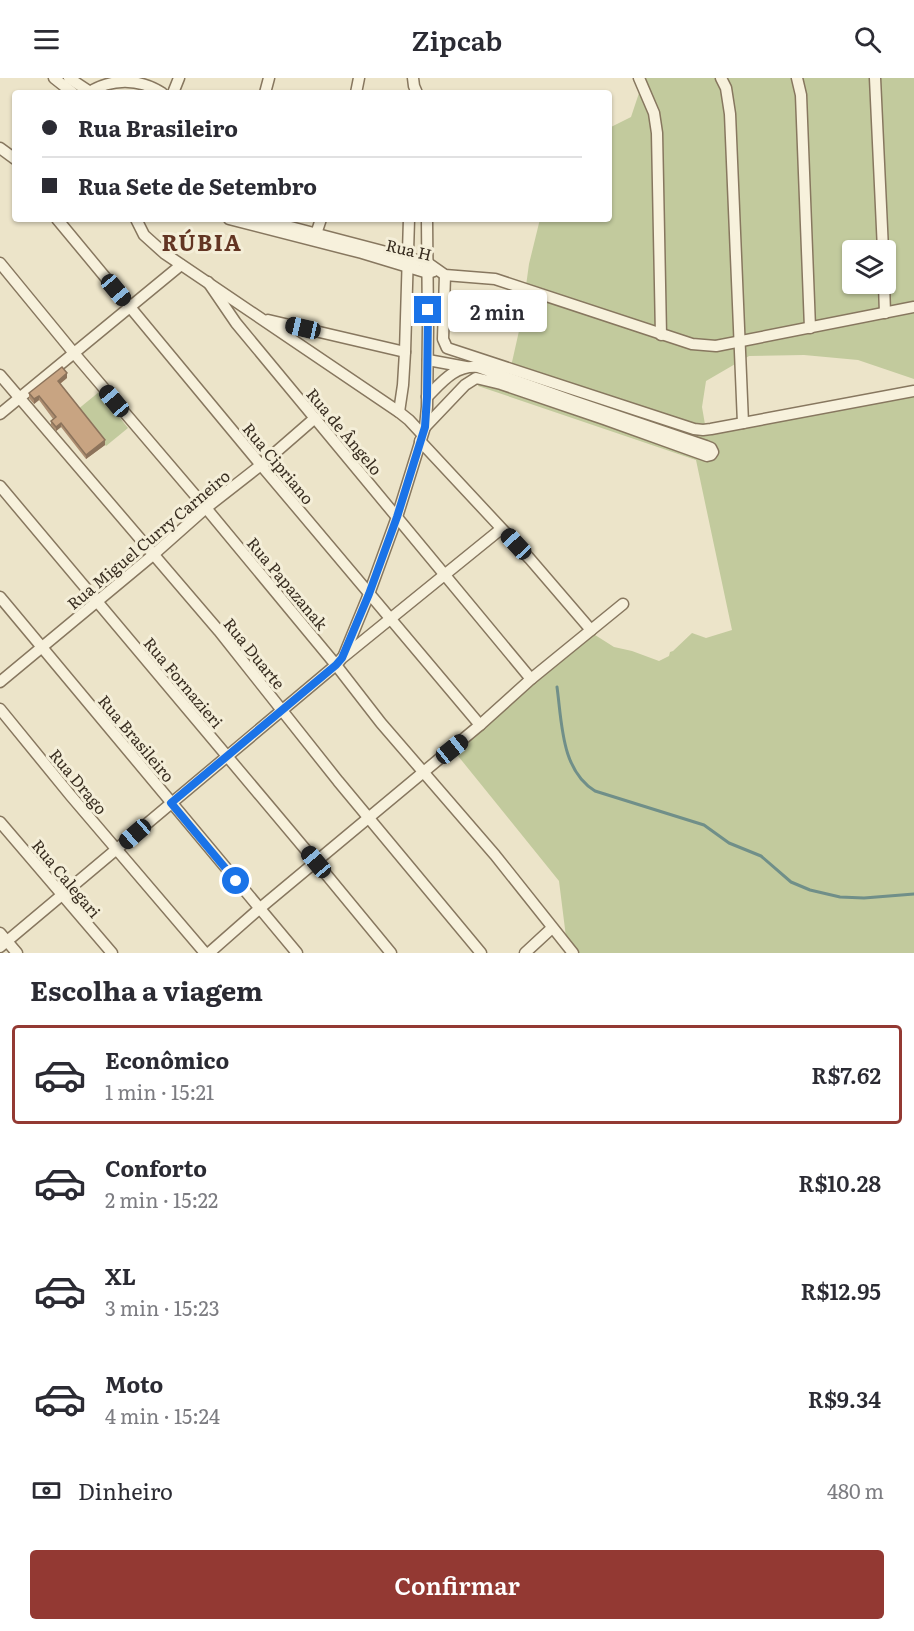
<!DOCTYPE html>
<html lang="pt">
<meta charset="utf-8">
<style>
:root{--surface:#fff;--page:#f2f2f3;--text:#2b2b33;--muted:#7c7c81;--line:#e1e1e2;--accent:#933933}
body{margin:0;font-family:Literata,serif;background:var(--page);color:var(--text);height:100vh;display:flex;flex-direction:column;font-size:22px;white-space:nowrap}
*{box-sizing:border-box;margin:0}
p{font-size:20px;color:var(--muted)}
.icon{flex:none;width:33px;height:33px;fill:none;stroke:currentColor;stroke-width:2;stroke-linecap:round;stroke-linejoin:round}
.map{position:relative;height:875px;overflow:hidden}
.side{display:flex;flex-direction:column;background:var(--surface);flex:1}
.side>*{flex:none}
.banner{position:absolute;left:12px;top:12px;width:600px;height:132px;border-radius:6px;box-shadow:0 2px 4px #0004;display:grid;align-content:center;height:132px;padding:0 30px;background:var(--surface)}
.buttons{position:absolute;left:842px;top:162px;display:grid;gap:12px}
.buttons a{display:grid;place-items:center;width:54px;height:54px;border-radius:6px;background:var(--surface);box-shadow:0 2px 4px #0004;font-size:30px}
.end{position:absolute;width:27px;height:27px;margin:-14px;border:8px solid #1a73e8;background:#fff;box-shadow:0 0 0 3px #fff}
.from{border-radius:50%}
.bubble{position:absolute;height:42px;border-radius:6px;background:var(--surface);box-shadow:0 2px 4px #0004;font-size:20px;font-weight:600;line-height:42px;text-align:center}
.car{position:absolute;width:18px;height:36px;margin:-18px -9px;border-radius:8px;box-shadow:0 0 4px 2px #0007;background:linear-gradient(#222 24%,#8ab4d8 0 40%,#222 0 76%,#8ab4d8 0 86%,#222 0)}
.banner b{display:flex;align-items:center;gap:21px;height:57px;font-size:22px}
.banner b+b{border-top:2px solid var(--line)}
.banner i{width:15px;height:15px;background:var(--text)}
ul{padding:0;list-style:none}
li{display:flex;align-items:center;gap:18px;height:99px;margin:0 12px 9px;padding:0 18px;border:3px solid transparent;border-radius:6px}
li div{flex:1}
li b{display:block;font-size:22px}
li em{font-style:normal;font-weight:600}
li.on{border-color:var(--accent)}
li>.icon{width:54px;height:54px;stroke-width:1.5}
h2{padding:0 30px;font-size:27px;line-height:72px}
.pay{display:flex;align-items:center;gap:15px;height:66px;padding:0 30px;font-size:22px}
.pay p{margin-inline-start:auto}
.button{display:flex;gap:12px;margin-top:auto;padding:12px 30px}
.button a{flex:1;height:69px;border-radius:6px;background:var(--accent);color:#fff;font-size:24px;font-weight:600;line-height:69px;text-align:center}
header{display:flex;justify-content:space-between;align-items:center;height:78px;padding:0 30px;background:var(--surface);font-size:27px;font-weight:600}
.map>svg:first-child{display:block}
.green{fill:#c2ca9d;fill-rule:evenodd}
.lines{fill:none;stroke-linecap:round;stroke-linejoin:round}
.stream{stroke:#708f89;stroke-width:3}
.minor-casing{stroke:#87775f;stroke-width:13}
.minor{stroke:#f7f1dc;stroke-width:10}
.wall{fill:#ac8d70}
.shaded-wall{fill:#8c735b}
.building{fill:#c8a482;stroke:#8c735b;stroke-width:1.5}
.route{stroke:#1a73e8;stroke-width:8}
.labels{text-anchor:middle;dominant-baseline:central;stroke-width:6;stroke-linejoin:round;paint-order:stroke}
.street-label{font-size:16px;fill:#392e21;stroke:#f4eed8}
.district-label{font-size:22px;font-weight:bold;letter-spacing:1.5px;fill:#633523;stroke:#f4eed8}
</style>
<header><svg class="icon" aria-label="menu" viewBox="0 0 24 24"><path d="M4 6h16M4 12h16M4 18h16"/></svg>Zipcab<svg class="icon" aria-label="search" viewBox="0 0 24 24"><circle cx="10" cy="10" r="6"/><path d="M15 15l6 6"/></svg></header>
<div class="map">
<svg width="914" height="875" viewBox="0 0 914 875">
<rect width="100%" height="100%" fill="#ece4c9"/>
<!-- green -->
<g class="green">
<path d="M 633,0 L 914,0 L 914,301 L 858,282 L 804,277 L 749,278 L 706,303 L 702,329 L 707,358 L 914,314 L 914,875 L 568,875 L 559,803 L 450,668 L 584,550 L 614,569 L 632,573 L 659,583 L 669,578 L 670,574 L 673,573 L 692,555 L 706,560 L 732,552 L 696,382 L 478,308 L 491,289 L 510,293 L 521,244 L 529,186 L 540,141 L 609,141 L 609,50 L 631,39 L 640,12 ZM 852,172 L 885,172 L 885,206 L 852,206 Z"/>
<path d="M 99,314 L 128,350 L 106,368 L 77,332 Z"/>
</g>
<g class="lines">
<!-- stream -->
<path class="stream" d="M 557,609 C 562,645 561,692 595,713 L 704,747 L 729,765 L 761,778 L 791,804 L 810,812 L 840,819 L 864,820 L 914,816"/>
<!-- minor casing -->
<g class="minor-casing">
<g id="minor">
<path d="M 54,0 L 73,15"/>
<path d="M 69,0 L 90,14"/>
<path d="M 413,0 L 414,8 L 417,15"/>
<path d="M 639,0 L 654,35 L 657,55 L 661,257"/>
<path d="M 721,0 L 726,10 L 730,36 L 743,345"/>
<path d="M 797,0 L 801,17 L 810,250"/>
<path d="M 875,0 L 883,172"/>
<path d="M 88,15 C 111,0 139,0 162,15"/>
<path d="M 173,15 L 179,0"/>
<path d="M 265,15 L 269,0"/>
<path d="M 356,15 L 359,0"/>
<path d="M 0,70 L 15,81"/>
<path d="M 57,141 L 261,387 L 480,647"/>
<path d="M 136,141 L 144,157 L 164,175 L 399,334 L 409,342 L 422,356"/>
<path d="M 229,141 L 362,175 L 428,195 L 434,193"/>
<path d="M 260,141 L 428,185 L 445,197 L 495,201 L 692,266 L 716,268 L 914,229"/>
<path d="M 315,159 L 321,141"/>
<path d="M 0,185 L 73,274 L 206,430 L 336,587 L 381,645 L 495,777 L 573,875"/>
<path d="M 445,197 L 443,261 L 447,270 L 694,351 L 703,352 L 711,351 L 914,313"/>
<path d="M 208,204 L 236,245 L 531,601"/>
<path d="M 884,206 L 885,235"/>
<path d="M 268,242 L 405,274"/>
<path d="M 428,282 L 466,289"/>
<path d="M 0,297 L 219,553 L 338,703 L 481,875"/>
<path d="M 399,334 L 403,307 L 405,274 L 409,141"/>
<path d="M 0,336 L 181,187"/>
<path d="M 425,349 L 465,307 L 476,300 L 501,306 L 604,341 L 707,378 L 711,377 L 713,374 L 711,370 L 706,368 L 573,323 L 478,289 C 455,287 442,304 427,319"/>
<path d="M 420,363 L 530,481 L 591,552"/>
<path d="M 0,408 L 316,784 L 391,875"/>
<path d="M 0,519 L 297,875"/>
<path d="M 344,577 L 369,516 L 397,439 L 425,349 L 427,329 L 428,250 L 427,141"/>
<path d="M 0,604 L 153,477 L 206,430 L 261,387 L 315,340"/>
<path d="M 0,631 L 71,718 L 205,875"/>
<path d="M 0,744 L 112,875"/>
<path d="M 0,855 L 17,875"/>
<path d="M 0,869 L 336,587 L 342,580 L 501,451"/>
<path d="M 209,875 L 259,831 L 480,647 L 531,601 L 623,526"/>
<path d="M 525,875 L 552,850"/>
</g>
</g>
<!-- minor -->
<use href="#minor" class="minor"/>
</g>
<!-- wall -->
<path class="wall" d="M 67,300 L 60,306 L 105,367 L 86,381 L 61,349 L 56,353 L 51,347 L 51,343 L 53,341 L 39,322 L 34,326 L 29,320 L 29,315 Z"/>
<!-- shaded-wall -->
<g class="shaded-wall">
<path d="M 67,295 L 67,300 L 58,307 L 58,303 Z"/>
<path d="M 39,318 L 39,322 L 34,326 L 34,321 Z"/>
<path d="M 61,345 L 61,349 L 56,353 L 56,349 Z"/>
<path d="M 105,362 L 105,367 L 86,381 L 86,377 Z"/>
</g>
<!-- building -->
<path class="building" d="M 62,289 L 67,295 L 58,303 L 105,362 L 86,377 L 61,345 L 56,349 L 51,343 L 56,339 L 39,318 L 34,321 L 29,315 Z"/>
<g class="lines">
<!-- route -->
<path class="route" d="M 236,803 L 171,725 L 336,587 L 342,580 L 369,516 L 397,439 L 425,349 L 427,319 L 428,232"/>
</g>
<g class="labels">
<!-- street labels -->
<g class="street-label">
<text transform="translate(409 171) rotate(13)">Rua H</text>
<text transform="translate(345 353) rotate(50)">Rua de Ângelo</text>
<text transform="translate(279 385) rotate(50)">Rua Cipriano</text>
<text transform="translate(148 461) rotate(-40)">Rua Miguel Curry Carneiro</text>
<text transform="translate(288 505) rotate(50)">Rua Papazanak</text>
<text transform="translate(255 575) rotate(51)">Rua Duarte</text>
<text transform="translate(184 604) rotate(50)">Rua Fornazieri</text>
<text transform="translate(137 660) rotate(50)">Rua Brasileiro</text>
<text transform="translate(79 703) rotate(50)">Rua Drago</text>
<text transform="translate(67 800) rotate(50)">Rua Calegari</text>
</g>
<!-- district labels -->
<g class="district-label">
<text x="202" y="163">RÚBIA</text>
</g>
</g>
</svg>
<div class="buttons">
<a><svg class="icon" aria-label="layers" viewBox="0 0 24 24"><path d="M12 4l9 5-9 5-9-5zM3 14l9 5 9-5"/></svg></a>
</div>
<i class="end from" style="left:236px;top:803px"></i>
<i class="end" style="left:428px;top:232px"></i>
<div class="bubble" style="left:448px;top:212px;width:99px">2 min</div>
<i class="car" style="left:116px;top:212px;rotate:140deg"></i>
<i class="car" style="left:303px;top:250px;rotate:283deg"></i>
<i class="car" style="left:114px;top:323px;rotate:320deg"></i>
<i class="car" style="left:516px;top:466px;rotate:317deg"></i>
<i class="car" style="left:452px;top:671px;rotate:51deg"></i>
<i class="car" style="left:135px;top:756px;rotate:229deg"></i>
<i class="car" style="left:316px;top:784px;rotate:320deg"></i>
<div class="banner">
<b><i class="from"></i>Rua Brasileiro</b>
<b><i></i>Rua Sete de Setembro</b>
</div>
</div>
<section class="side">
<h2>Escolha a viagem</h2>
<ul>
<li class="on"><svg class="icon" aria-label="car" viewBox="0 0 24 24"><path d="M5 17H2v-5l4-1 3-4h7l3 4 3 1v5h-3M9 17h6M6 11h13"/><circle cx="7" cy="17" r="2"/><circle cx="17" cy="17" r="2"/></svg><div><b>Econômico</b><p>1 min · 15:21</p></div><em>R$7.62</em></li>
<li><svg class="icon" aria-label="car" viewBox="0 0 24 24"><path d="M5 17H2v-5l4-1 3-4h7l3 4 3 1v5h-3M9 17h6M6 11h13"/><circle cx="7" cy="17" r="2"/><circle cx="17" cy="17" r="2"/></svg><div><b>Conforto</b><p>2 min · 15:22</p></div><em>R$10.28</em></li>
<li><svg class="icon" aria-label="car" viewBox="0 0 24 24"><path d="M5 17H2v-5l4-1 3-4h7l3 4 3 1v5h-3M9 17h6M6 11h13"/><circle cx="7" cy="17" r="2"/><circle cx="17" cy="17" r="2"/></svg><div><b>XL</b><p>3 min · 15:23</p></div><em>R$12.95</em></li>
<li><svg class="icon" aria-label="car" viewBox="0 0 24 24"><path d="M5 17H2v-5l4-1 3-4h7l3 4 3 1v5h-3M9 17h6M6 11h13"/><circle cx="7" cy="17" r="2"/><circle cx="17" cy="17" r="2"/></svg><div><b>Moto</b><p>4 min · 15:24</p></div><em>R$9.34</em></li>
</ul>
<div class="pay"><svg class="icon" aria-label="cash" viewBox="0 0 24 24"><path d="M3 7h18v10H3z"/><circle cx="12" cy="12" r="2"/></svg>Dinheiro<p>480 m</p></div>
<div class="button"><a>Confirmar</a></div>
</section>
